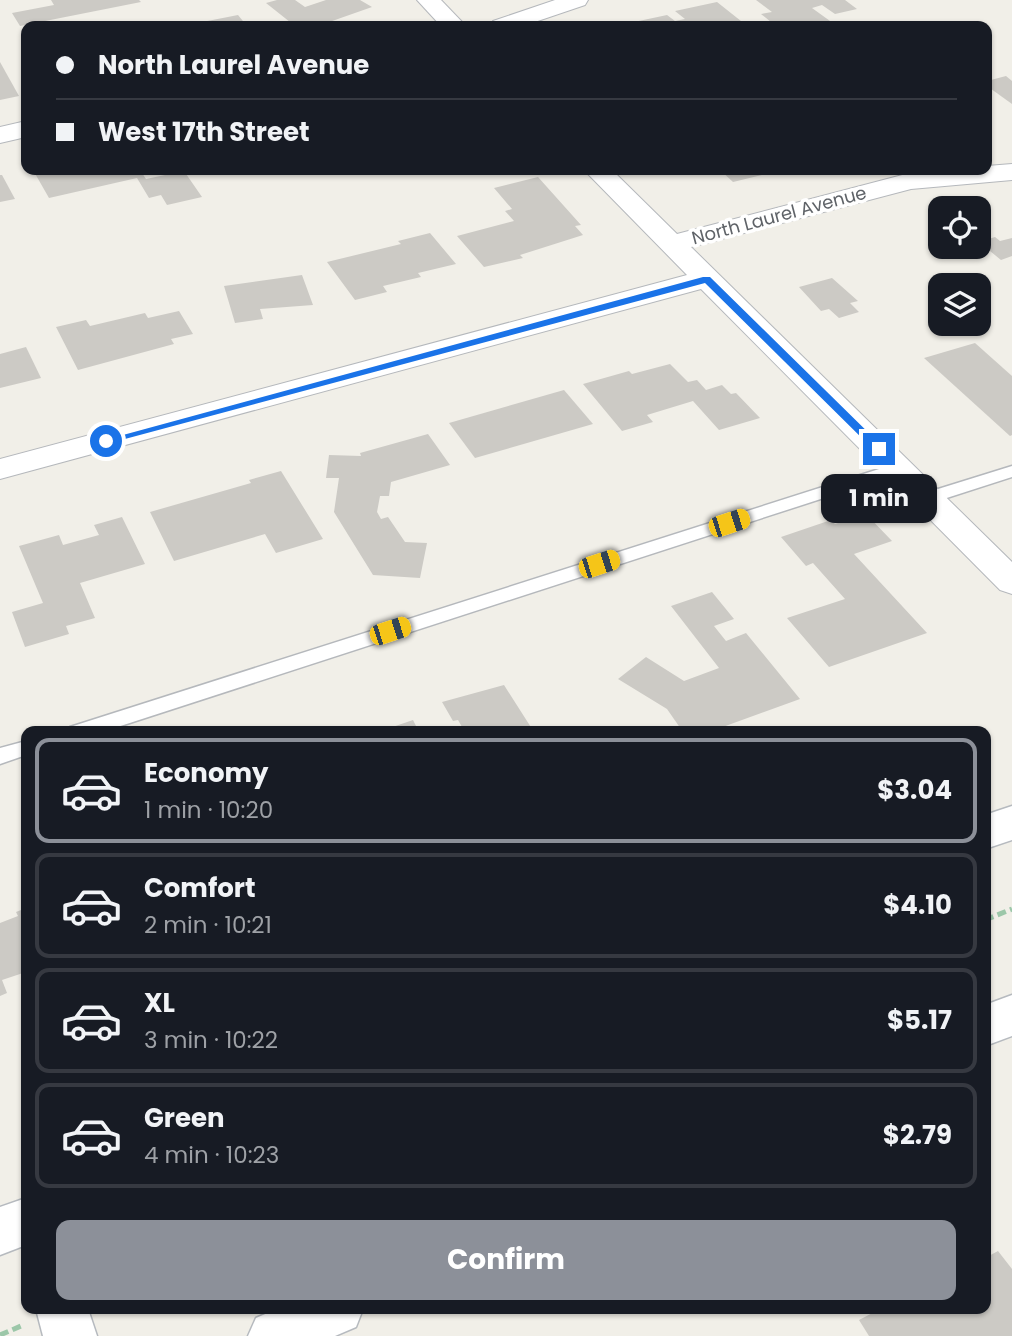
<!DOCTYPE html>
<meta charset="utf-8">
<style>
:root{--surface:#171b24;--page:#20242c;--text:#f1f3f6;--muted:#9ea1a6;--line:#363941;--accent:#8c9099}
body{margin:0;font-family:Poppins,sans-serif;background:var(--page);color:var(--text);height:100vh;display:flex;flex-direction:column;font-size:26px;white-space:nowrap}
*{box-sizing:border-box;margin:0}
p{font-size:23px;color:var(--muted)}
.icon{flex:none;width:38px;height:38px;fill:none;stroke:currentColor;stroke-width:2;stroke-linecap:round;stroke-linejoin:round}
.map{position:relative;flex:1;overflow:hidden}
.sheet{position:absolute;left:21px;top:726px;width:970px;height:588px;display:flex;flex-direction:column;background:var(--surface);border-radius:14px;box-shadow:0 2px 5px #0004}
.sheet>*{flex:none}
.guide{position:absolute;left:21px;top:21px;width:971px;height:154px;border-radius:14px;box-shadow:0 2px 5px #0004;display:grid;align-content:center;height:154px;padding:0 35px;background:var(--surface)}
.fabs{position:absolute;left:928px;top:196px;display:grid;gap:14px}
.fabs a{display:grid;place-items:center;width:63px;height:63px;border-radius:14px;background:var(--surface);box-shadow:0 2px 5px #0004;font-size:35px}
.end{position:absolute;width:32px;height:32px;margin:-16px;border:9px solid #1a73e8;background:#fff;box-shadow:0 0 0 4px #fff}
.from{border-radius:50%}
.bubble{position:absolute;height:49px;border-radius:14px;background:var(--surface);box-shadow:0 2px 5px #0004;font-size:23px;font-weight:700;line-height:49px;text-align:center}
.car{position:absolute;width:21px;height:42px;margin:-21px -10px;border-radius:9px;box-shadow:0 0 5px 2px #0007;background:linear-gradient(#f5c518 24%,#345 0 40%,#f5c518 0 76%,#345 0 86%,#f5c518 0)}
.guide b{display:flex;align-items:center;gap:24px;height:66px;font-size:26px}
.guide b+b{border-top:2px solid var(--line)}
.guide i{width:18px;height:18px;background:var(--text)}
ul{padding:12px 0 0;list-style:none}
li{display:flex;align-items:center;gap:21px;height:105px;margin:0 14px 10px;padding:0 21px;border:4px solid var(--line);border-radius:14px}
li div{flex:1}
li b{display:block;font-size:26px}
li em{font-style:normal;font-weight:700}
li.current{border-color:var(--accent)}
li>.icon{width:63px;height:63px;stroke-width:1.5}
.primary-button{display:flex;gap:14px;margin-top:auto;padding:14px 35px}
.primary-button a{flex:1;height:80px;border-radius:14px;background:var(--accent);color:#fff;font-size:28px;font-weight:700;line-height:80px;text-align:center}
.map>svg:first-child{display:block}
.building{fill:#cccac5}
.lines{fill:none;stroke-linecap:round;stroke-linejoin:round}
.service-casing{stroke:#b5b8bc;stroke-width:3}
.minor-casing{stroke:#b5b8bc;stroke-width:2}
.secondary-casing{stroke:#b6babf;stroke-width:3}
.path{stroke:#9cc7a9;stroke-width:5;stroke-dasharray:9 4.5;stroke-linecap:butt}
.service{fill:#fff;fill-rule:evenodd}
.minor{fill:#fff;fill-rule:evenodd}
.secondary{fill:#fff;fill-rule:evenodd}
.route{fill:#1a73e8}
.labels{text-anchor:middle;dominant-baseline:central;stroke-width:7;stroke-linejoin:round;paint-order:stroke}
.far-street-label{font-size:18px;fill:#5f6368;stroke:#fff}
</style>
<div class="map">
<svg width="1012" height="1336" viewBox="0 0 1012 1336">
<rect width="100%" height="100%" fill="#f1efe8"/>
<!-- building -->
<g class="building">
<path d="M 51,0 L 139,0 L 141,2 L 20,26 L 12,13 L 54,5 Z"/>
<path d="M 277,0 L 295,0 L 305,7 L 326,0 L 360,0 L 372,7 L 318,26 L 295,26 L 266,3 Z"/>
<path d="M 756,0 L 845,0 L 857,9 L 835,14 L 822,5 L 812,8 L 837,26 L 776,26 L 761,14 L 772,12 Z"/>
<path d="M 717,2 L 746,25 L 640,26 L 634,22 L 667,15 L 675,21 L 685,19 L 675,11 Z"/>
<path d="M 238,15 L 247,26 L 187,26 L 187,25 Z"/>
<path d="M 0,62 L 19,96 L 0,100 Z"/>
<path d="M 1006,76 L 1012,81 L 1012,104 L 987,86 L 987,81 Z"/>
<path d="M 33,170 L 140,170 L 146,179 L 184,171 L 202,197 L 167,205 L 161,195 L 149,198 L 137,178 L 49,198 Z"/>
<path d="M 720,170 L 777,170 L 778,171 L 733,182 Z"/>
<path d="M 0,175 L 2,175 L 15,199 L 0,202 Z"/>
<path d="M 538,177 L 581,225 L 575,226 L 583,235 L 520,255 L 523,258 L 484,267 L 457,236 L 514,221 L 505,211 L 512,209 L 494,188 Z"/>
<path d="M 430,233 L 456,264 L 418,273 L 421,277 L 383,286 L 387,292 L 355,300 L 327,262 L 401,244 L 398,241 Z"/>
<path d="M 995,237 L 1000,241 L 1012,238 L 1012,256 L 1001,260 L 979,242 Z"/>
<path d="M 302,275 L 313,305 L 260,309 L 263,319 L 235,323 L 224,286 Z"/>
<path d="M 832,278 L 858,301 L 850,303 L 859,312 L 839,318 L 829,309 L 821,311 L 799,287 Z"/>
<path d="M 179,311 L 193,334 L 171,339 L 174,344 L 78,370 L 56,327 L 86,320 L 90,326 L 145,313 L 148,318 Z"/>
<path d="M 975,343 L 1012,376 L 1012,435 L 1010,436 L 924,358 Z"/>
<path d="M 26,347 L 41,378 L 0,388 L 0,354 Z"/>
<path d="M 670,364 L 688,382 L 697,380 L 706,390 L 722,385 L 731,394 L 736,393 L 760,418 L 719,430 L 693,401 L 647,415 L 653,422 L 622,431 L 583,384 L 629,371 L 632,374 Z"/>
<path d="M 564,390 L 593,424 L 475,458 L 449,423 Z"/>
<path d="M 428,434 L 450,465 L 391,482 L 389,496 L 380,496 L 377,512 L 381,519 L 388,517 L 405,542 L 427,543 L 420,578 L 373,575 L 334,512 L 339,478 L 326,478 L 329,455 L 361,456 L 360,453 Z"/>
<path d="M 281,471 L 323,539 L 276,553 L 265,534 L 174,561 L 150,512 L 251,483 L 249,480 Z"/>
<path d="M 866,514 L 892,541 L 854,554 L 927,633 L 829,667 L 787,618 L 845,599 L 813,563 L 806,566 L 781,537 L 831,520 L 835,524 Z"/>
<path d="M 122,517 L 145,564 L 80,583 L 95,618 L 66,626 L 69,634 L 25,647 L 12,612 L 43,603 L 19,546 L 59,535 L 63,545 L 99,535 L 94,525 Z"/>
<path d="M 712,592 L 734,619 L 714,626 L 726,641 L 746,633 L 800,699 L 709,732 L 683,732 L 667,709 L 618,679 L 646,657 L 684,681 L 719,668 L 671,606 Z"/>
<path d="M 504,685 L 534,732 L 465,732 L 458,720 L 453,721 L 442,702 Z"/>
<path d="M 413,720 L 419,732 L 381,732 L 381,731 Z"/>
<path d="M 26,908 L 26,980 L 23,973 L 2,980 L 7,993 L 0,996 L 0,923 L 18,916 L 16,912 Z"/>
<path d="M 998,1251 L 1012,1269 L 1012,1336 L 869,1336 L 859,1320 L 880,1309 L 985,1309 L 985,1258 Z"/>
</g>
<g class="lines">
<!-- service casing -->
<g class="service-casing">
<g id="service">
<path d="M 898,463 L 907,468 L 904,472 L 102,732 L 67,732 L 70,727 Z"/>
<path d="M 1012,466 L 1012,477 L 928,504 L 919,498 L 922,494 Z"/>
<path d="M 26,741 L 26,755 L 0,764 L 0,748 Z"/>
</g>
</g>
<!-- minor casing -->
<g class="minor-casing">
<g id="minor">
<path d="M 417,0 L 441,0 L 466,26 L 441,26 Z"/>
<path d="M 555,0 L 588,0 L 585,5 L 523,26 L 489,26 L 493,21 Z"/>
<path d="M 26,121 L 26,137 L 0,143 L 0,127 Z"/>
<path d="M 1012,164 L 1012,180 L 911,189 L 691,247 L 1012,562 L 1012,594 L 1000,590 L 701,289 L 0,479 L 0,459 L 687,275 L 584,170 L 612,170 L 677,234 L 910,173 L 987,170 L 987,166 Z"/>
</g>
</g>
<!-- secondary casing -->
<g class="secondary-casing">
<g id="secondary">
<path d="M 1012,806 L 1012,840 L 985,849 L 985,815 Z"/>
<path d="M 1012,995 L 1012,1036 L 985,1046 L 985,1005 Z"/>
<path d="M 26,1198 L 26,1245 L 0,1255 L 0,1207 Z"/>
<path d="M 36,1309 L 88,1309 L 97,1336 L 43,1336 Z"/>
<path d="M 277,1309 L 363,1309 L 356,1327 L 335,1336 L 248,1336 L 256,1318 Z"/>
</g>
</g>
<!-- path -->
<g class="path">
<path d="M 985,920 L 1012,909"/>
<path d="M 0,1335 L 21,1326"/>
</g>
<!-- service -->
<use href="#service" class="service"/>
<!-- minor -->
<use href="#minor" class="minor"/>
<!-- secondary -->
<use href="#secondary" class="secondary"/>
</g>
<!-- route -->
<path class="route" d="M 703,277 L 710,277 L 883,447 L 883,452 L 876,452 L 705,283 L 110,443 L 101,441 Z"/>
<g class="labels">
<!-- far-street labels -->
<g class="far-street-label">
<text transform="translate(779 215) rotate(-15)">North Laurel Avenue</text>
</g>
</g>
</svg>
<div class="fabs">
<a><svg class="icon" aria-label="locate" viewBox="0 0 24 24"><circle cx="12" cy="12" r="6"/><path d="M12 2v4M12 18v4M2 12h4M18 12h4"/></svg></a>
<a><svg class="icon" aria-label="layers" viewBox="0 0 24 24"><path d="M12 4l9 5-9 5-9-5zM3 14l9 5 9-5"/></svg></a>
</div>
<i class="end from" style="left:106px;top:441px"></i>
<i class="end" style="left:879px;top:449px"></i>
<div class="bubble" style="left:821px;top:474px;width:116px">1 min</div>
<i class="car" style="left:729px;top:523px;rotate:72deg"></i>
<i class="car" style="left:599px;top:564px;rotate:72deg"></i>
<i class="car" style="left:390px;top:631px;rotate:72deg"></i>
<div class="guide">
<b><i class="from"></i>North Laurel Avenue</b>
<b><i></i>West 17th Street</b>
</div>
<section class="sheet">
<ul>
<li class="current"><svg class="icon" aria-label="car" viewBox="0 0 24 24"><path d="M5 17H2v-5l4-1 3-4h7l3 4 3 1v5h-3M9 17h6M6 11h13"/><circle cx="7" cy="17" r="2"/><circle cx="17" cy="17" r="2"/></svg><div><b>Economy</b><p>1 min · 10:20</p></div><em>$3.04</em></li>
<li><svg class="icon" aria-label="car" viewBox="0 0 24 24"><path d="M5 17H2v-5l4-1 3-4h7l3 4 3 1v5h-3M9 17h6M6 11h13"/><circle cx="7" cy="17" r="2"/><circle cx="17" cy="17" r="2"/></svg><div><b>Comfort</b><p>2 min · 10:21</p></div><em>$4.10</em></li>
<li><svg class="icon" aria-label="car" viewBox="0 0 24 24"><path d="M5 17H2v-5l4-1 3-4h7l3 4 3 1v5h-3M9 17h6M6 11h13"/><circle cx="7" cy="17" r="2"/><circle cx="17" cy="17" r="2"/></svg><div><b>XL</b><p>3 min · 10:22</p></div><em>$5.17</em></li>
<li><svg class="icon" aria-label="car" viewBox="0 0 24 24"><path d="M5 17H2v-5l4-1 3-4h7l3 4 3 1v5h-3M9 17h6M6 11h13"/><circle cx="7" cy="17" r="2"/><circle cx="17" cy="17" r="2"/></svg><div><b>Green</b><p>4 min · 10:23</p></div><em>$2.79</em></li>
</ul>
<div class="primary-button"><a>Confirm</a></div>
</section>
</div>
